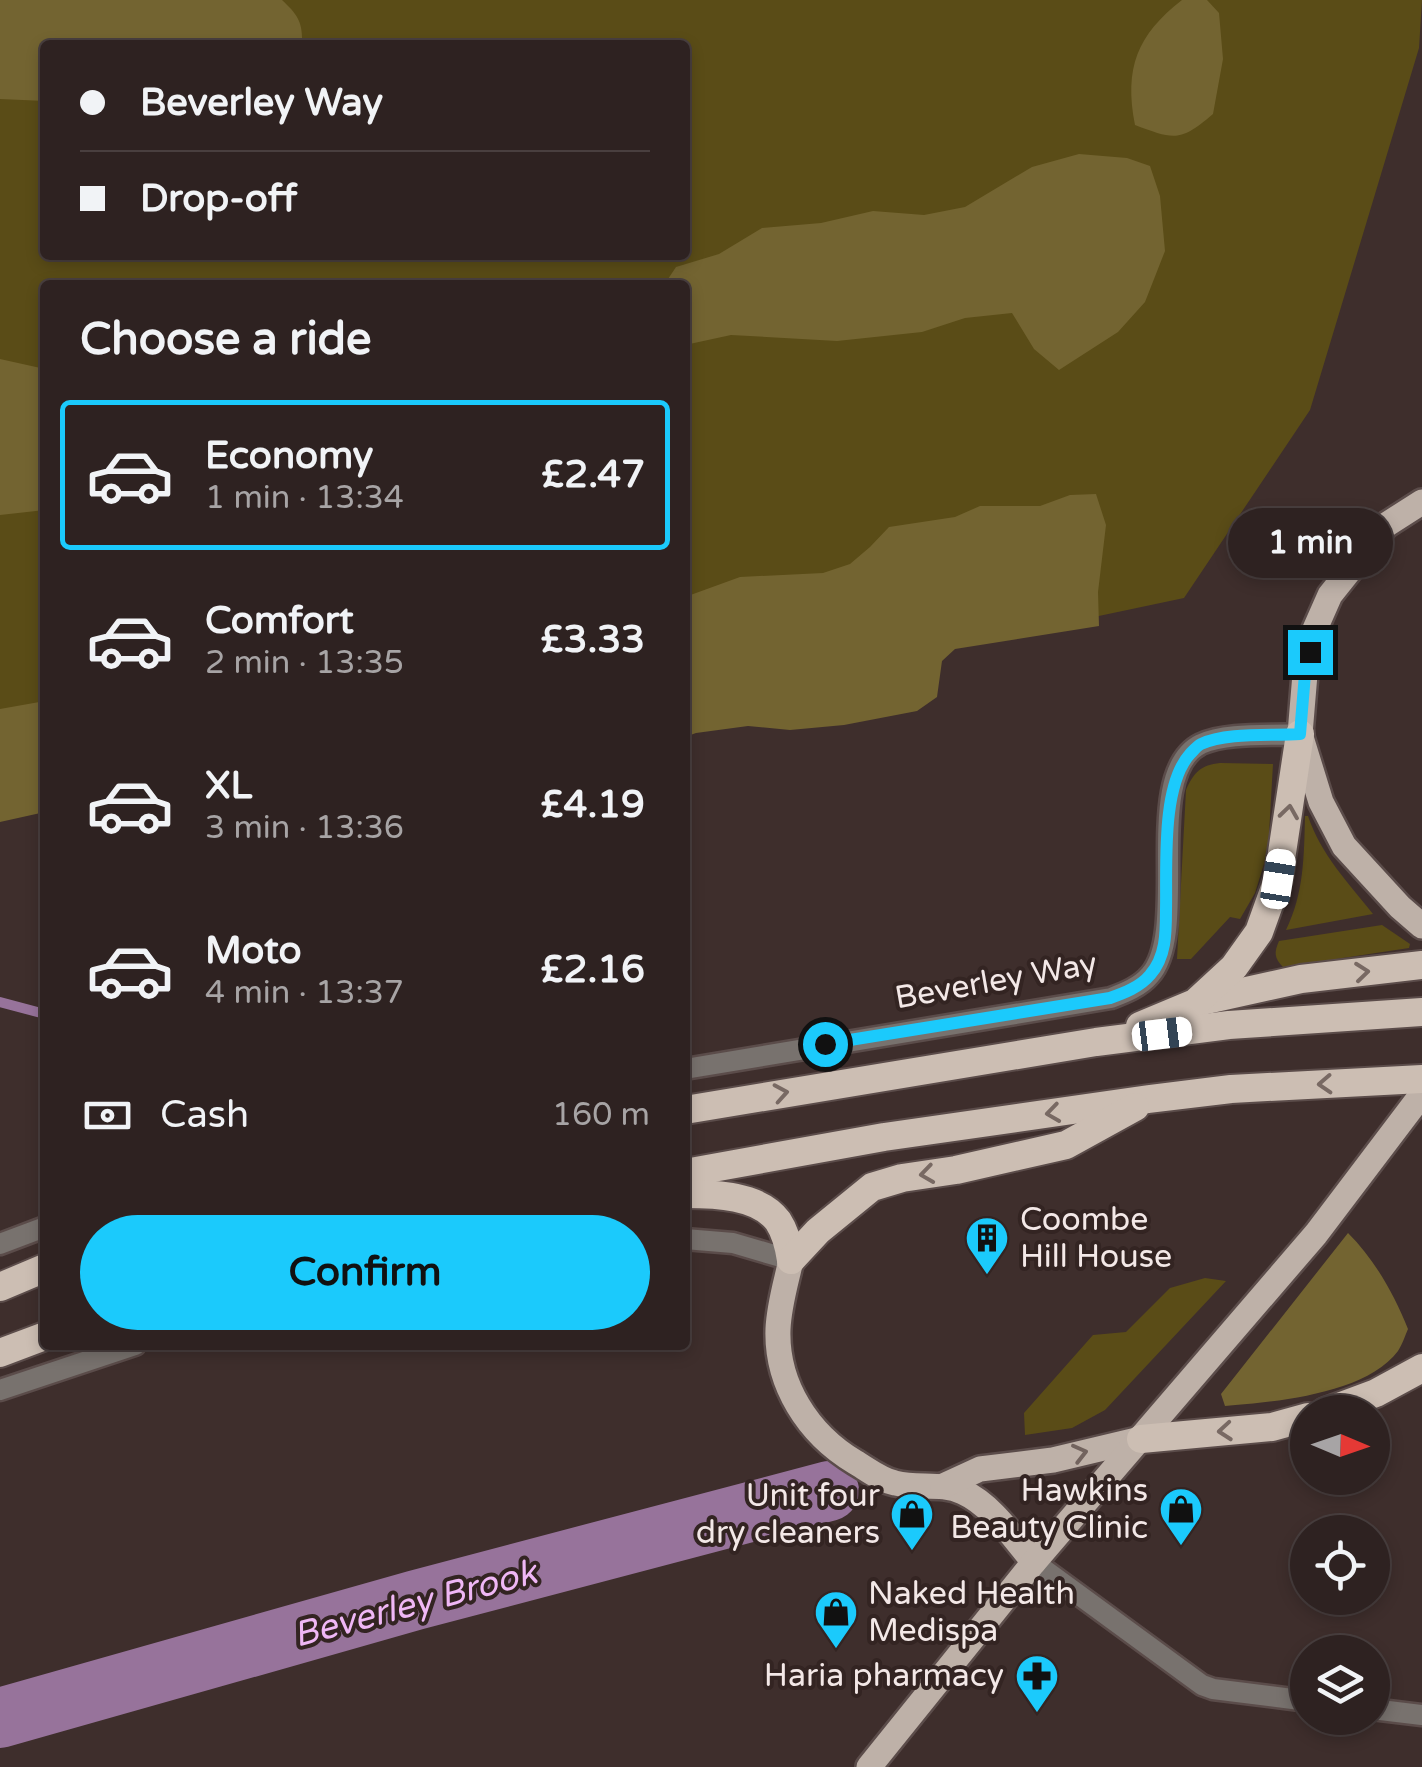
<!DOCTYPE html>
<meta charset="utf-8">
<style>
:root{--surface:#2e2221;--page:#362a2a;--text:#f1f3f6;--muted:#a7a4a5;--line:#493f3f;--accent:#1bcafc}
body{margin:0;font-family:"Varela Round",sans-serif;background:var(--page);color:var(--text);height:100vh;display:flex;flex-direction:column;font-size:38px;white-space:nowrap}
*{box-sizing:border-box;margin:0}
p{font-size:32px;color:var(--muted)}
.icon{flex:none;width:55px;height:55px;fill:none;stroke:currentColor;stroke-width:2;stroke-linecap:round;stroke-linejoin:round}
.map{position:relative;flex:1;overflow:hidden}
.sheet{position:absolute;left:40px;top:280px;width:650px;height:1070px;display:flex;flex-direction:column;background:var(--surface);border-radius:10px;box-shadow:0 5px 15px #0003,0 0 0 2px var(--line)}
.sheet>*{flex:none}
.guide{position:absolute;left:40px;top:40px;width:650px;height:220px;border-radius:10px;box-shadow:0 5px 15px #0003,0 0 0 2px var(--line);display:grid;align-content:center;height:220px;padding:0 40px;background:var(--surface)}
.needle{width:65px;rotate:92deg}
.buttons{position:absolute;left:1290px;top:1395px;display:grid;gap:20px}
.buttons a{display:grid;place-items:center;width:100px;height:100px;border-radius:50%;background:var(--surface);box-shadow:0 5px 15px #0003,0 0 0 2px var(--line);font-size:50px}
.end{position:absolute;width:45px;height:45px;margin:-22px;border:12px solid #1bcafc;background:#111;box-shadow:0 0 0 5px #111}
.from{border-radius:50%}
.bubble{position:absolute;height:70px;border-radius:35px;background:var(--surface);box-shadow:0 5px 15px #0003,0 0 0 2px var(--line);font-size:32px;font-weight:700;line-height:70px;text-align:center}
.car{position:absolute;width:30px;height:60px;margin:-30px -15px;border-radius:12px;box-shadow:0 0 8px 2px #0007;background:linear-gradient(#fff 24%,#345 0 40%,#fff 0 76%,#345 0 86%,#fff 0)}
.guide b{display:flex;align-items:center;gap:35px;height:95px;font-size:38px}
.guide b+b{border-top:2px solid var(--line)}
.guide i{width:25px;height:25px;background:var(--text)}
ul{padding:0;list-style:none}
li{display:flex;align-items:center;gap:30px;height:150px;margin:0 20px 15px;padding:0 20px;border:5px solid transparent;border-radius:10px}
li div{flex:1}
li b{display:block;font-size:38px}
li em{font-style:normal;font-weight:700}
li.current{border-color:var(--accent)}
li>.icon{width:90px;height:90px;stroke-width:1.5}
h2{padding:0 40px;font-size:45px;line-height:120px}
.pay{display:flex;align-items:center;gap:25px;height:110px;padding:0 40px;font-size:38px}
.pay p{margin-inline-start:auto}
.action{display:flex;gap:20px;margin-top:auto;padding:20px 40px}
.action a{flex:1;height:115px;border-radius:60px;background:var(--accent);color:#111;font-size:40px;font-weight:700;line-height:115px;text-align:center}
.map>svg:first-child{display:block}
.green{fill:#5a4c17;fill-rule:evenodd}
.forest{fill:#736431}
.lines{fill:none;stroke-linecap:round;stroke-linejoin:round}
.stream{stroke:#97739b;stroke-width:10}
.river{stroke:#97739b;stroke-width:60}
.minor-casing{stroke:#5b4c4a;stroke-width:25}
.primary-casing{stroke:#5b4c4a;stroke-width:30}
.trunk-casing{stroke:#5b4c4a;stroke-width:32}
.minor{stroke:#78726e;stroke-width:20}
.primary{stroke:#beb1a8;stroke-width:25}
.trunk{stroke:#ccbeb3;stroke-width:28}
.oneway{stroke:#786963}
.oneway2{stroke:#72635e}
.route{stroke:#1bcafc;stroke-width:12}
.labels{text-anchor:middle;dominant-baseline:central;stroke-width:8;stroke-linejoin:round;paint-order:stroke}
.street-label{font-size:32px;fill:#f3e8e7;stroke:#332422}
.poi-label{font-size:32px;fill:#f3e8e7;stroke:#332422;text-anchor:end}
.water-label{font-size:35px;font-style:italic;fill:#efb7f5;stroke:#332422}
</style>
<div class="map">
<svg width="1422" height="1767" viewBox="0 0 1422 1767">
<rect width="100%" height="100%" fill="#3e2e2c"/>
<!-- green -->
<g class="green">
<path d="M 0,0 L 1422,0 L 1419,48 L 1310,410 L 1184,598 L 961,645 L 685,690 L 685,285 L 45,285 L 45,802 L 0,810 ZM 45,45 L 685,45 L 685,255 L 45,255 Z"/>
<path d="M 1220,763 L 1273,764 L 1268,851 L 1255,893 L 1240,919 L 1230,917 L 1191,959 L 1177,959 L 1186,790 C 1194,772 1201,765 1220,763 Z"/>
<path d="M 1305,816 L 1308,816 C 1321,855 1348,882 1373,914 L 1286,930 C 1304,893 1304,856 1305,816 Z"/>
<path d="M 1382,925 L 1410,944 L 1409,948 L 1283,967 C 1274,958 1274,952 1279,941 Z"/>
<path d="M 1205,1278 L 1226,1281 L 1105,1410 L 1072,1428 L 1025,1435 L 1024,1413 L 1093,1335 L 1126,1332 L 1170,1288 Z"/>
</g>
<!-- forest -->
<g class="forest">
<path d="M 0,0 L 282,0 C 298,15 303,22 302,45 L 45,45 L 45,101 L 0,99 Z"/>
<path d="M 1182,0 L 1207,0 L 1219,13 L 1223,59 L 1213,114 C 1180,142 1175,140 1135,125 C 1124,68 1137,35 1182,0 Z"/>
<path d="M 1079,154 L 1127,158 L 1150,166 L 1160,196 L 1165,251 L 1145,302 L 1118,332 L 1059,370 L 1034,349 L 1012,313 L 965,318 L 922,332 L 837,341 L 731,335 L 685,345 L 685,285 L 664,285 L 676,267 L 719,254 L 762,228 L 821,223 L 873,211 L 924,215 L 965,207 L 1032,167 Z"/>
<path d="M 0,359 L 45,369 L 45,510 L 0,515 Z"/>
<path d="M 1096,494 L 1106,525 L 1098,592 L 1099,626 L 955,649 L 942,661 L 937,697 L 917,711 L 844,725 L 790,730 L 748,726 L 696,733 L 685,737 L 685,597 L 740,577 L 823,573 L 850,564 L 870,547 L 889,527 L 955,517 L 980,506 L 1040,506 L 1070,495 Z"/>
<path d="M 45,701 L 45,812 L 0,822 L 0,709 Z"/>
<path d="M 1348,1233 C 1375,1260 1394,1294 1408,1329 C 1405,1336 1402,1345 1398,1351 C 1366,1394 1275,1402 1225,1406 L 1221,1394 Z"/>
</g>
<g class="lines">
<!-- stream -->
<path class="stream" d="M 0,1002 L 45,1014"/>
<!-- river -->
<path class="river" d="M 0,1718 L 416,1600 L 829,1491"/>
<!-- minor casing -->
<g class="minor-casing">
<g id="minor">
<path d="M 685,1069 L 1111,998 C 1124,993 1140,987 1150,975 C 1191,929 1140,774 1201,744 C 1227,732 1271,736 1300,734"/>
<path d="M 685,1239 L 733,1243 L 791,1260"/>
<path d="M 0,1244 L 45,1227"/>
<path d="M 0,1390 L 135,1345"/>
<path d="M 1034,1562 L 1202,1685 L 1213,1689 L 1308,1701"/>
<path d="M 1372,1709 L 1422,1715"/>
</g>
</g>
<!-- primary casing -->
<g class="primary-casing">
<g id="primary">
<path d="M 1422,502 L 1386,525 L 1330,595 L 1315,629 L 1305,674 L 1300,734 L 1321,802 L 1344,846 L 1400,907 L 1422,926"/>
<path d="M 791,1260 C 786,1283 779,1305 778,1329 C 776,1384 808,1434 855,1462 C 867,1469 881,1480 895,1483 C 918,1489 941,1482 963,1492 C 992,1505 1014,1539 1034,1562"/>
<path d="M 943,1486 L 980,1469 L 1053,1460 L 1141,1439"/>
<path d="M 869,1767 L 1034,1562 L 1316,1234 L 1422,1094"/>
</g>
</g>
<!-- trunk casing -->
<g class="trunk-casing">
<g id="trunk">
<path d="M 1197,1002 L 1301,979 L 1422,965"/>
<path d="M 1140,1026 L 1195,1003 L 1234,967 L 1259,932 L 1278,879 L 1300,734"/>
<path d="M 685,1110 L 1096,1042 L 1229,1025 L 1422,1012"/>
<path d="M 685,1173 L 884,1137 L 1149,1099 L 1231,1089 L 1422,1079"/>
<path d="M 685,1194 C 715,1194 759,1195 778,1221 C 786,1233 789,1247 791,1260"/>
<path d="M 791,1260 L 818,1231 L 872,1187 L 902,1178 L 956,1170 L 1066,1145 L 1135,1107"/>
<path d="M 0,1287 L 45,1268"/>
<path d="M 0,1353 L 45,1336"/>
<path d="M 1325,1412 L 1376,1393 L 1422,1368"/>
<path d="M 1141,1439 L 1272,1427 L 1308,1417"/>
</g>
</g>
<!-- minor -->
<use href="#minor" class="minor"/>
<!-- primary -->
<use href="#primary" class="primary"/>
<!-- trunk -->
<use href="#trunk" class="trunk"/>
</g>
<!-- one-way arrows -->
<defs><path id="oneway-chevron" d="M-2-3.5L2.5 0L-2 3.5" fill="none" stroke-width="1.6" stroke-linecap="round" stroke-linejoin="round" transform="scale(2.5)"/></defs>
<g class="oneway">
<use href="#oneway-chevron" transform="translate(1289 812) rotate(-82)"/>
<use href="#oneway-chevron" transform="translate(1362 972) rotate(-6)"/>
<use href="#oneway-chevron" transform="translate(1325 1084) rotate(177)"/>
<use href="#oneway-chevron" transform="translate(781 1093) rotate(-10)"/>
<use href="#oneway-chevron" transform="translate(1053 1113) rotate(172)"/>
<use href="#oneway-chevron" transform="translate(927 1174) rotate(172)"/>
<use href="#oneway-chevron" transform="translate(1225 1431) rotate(175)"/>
</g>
<use class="oneway2" href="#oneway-chevron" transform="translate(1080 1453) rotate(-14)"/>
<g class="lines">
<!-- route -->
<path class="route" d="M 825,1044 L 1110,998 C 1124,993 1140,987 1150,975 C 1166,957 1166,933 1166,910 C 1167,867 1161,786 1190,754 C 1193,751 1197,746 1201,744 C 1226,732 1271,736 1300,734 L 1305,674 L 1310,652"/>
</g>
<!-- icons -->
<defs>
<g id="building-pin" transform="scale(2.25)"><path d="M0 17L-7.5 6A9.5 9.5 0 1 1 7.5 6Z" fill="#1bcafc" stroke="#332422"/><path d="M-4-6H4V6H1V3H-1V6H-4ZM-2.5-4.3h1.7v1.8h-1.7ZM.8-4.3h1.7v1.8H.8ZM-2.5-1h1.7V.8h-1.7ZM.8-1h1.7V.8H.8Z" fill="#111"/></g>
<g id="shop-pin" transform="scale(2.25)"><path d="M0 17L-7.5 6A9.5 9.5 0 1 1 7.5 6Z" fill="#1bcafc" stroke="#332422"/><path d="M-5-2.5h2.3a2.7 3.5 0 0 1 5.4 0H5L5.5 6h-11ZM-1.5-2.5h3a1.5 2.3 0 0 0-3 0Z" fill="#111"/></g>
<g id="pharmacy-pin" transform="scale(2.25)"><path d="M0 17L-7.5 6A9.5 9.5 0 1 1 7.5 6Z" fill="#1bcafc" stroke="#332422"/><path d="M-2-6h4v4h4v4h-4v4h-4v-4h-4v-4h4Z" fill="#111"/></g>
</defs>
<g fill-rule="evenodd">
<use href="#building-pin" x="987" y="1238"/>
<use href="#shop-pin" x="1181" y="1509"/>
<use href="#shop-pin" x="912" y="1514"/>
<use href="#shop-pin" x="836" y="1612"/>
<use href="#pharmacy-pin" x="1037" y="1676"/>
</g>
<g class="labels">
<!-- street labels -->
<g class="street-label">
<text transform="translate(996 981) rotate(-10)">Beverley Way</text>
</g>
<!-- poi labels -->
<g class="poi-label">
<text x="1020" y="1220" text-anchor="start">Coombe<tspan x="1020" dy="37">Hill House</tspan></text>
<text x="1148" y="1491">Hawkins<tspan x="1148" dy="37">Beauty Clinic</tspan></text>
<text x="880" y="1496">Unit four<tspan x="880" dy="37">dry cleaners</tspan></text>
<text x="868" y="1594" text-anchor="start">Naked Health<tspan x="868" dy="37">Medispa</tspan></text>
<text x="1004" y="1676">Haria pharmacy</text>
</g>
<!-- water labels -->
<g class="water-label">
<text transform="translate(415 1604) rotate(-15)">Beverley Brook</text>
</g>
</g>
</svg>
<div class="buttons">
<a><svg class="needle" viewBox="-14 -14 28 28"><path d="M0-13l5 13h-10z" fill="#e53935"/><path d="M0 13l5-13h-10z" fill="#a7a4a5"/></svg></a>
<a><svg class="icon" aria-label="locate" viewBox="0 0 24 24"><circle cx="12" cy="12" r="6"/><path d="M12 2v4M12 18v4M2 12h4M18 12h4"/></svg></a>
<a><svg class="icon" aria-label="layers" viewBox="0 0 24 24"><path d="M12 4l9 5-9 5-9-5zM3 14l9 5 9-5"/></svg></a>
</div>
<i class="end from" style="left:825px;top:1044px"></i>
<i class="end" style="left:1310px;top:652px"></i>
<div class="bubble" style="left:1228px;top:508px;width:165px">1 min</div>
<i class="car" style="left:1278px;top:879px;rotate:9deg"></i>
<i class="car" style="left:1162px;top:1034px;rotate:83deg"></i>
<div class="guide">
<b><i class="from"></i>Beverley Way</b>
<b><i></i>Drop-off</b>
</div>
<section class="sheet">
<h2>Choose a ride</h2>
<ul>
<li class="current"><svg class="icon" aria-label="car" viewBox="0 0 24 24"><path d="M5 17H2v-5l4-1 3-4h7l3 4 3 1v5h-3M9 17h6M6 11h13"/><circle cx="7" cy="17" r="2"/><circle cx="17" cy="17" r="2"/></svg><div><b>Economy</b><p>1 min · 13:34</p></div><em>£2.47</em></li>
<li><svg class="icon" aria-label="car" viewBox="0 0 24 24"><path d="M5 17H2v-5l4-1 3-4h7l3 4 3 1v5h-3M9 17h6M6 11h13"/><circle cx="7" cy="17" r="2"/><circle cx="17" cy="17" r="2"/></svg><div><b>Comfort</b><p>2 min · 13:35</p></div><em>£3.33</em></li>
<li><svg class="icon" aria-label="car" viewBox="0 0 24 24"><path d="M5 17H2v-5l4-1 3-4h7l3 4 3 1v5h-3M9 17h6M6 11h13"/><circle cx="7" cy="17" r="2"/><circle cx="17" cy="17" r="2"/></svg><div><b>XL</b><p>3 min · 13:36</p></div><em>£4.19</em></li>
<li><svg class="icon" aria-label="car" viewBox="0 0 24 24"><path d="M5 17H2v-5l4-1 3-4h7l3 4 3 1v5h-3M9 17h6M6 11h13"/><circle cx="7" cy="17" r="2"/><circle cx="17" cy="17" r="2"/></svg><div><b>Moto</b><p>4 min · 13:37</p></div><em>£2.16</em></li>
</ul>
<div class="pay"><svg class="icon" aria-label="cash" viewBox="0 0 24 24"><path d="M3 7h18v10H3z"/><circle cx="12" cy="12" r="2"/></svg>Cash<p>160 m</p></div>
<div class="action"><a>Confirm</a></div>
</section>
</div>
